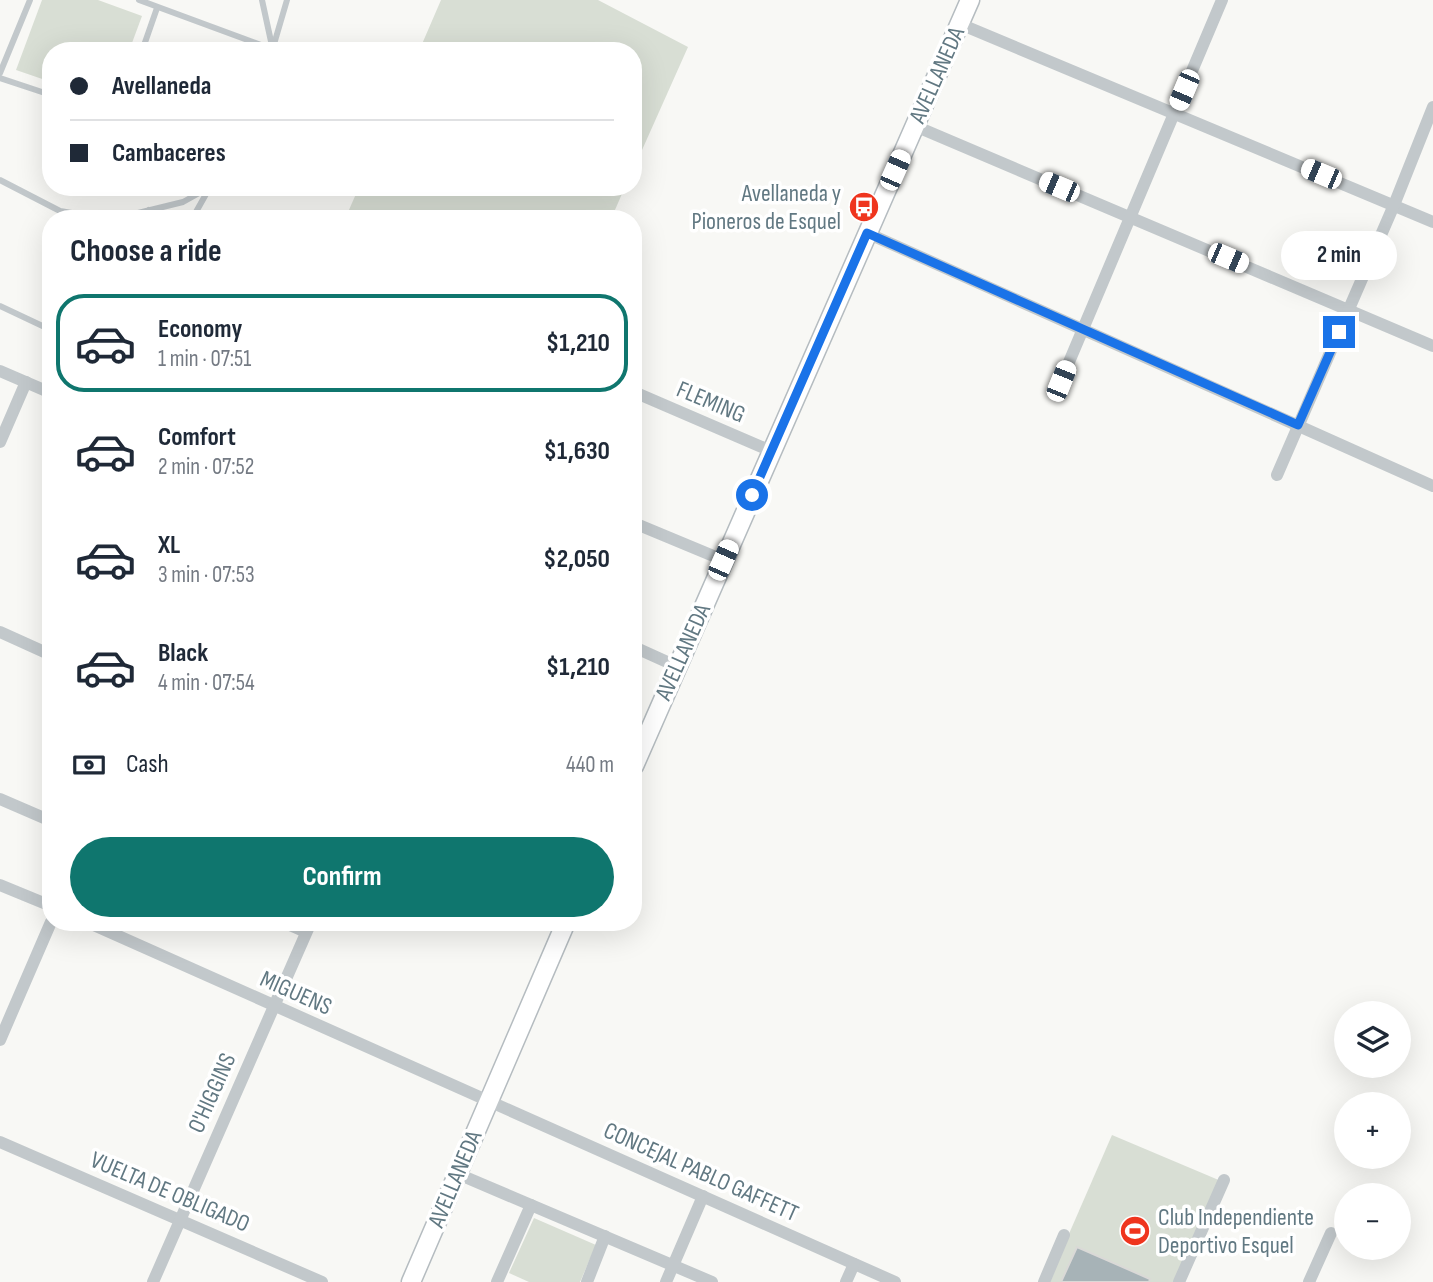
<!DOCTYPE html>
<meta charset="utf-8">
<style>
:root{--surface:#fff;--page:#f2f2f3;--text:#1f2937;--muted:#747a83;--line:#e0e1e3;--accent:#0f766e}
body{margin:0;font-family:"Sofia Sans Condensed",sans-serif;background:var(--page);color:var(--text);height:100vh;display:flex;flex-direction:column;font-size:26px;white-space:nowrap}
*{box-sizing:border-box;margin:0}
p{font-size:23px;color:var(--muted)}
.icon{flex:none;width:38px;height:38px;fill:none;stroke:currentColor;stroke-width:2;stroke-linecap:round;stroke-linejoin:round}
.map{position:relative;flex:1;overflow:hidden}
.side{position:absolute;left:42px;top:210px;width:600px;height:721px;display:flex;flex-direction:column;background:var(--surface);border-radius:28px;box-shadow:0 7px 28px #0002}
.side>*{flex:none}
.guide{position:absolute;left:42px;top:42px;width:600px;height:154px;border-radius:28px;box-shadow:0 7px 28px #0002;display:grid;align-content:center;height:154px;padding:0 28px;background:var(--surface)}
.controls{position:absolute;left:1334px;top:1001px;display:grid;gap:14px}
.controls a{display:grid;place-items:center;width:77px;height:77px;border-radius:50%;background:var(--surface);box-shadow:0 7px 28px #0002;font-size:35px}
.end{position:absolute;width:32px;height:32px;margin:-16px;border:9px solid #1a73e8;background:#fff;box-shadow:0 0 0 4px #fff}
.from{border-radius:50%}
.bubble{position:absolute;height:49px;border-radius:24px;background:var(--surface);box-shadow:0 7px 28px #0002;font-size:23px;font-weight:700;line-height:49px;text-align:center}
.car{position:absolute;width:21px;height:42px;margin:-21px -10px;border-radius:9px;box-shadow:0 0 5px 2px #0007;background:linear-gradient(#fff 24%,#345 0 40%,#fff 0 76%,#345 0 86%,#fff 0)}
.guide b{display:flex;align-items:center;gap:24px;height:66px;font-size:26px}
.guide b+b{border-top:2px solid var(--line)}
.guide i{width:18px;height:18px;background:var(--text)}
ul{padding:0;list-style:none}
li{display:flex;align-items:center;gap:21px;height:98px;margin:0 14px 10px;padding:0 14px;border:4px solid transparent;border-radius:28px}
li div{flex:1}
li b{display:block;font-size:26px}
li em{font-style:normal;font-weight:700}
li.on{border-color:var(--accent)}
li>.icon{width:63px;height:63px;stroke-width:1.5}
h2{padding:0 28px;font-size:32px;line-height:84px}
.pay{display:flex;align-items:center;gap:18px;height:77px;padding:0 28px;font-size:26px}
.pay p{margin-inline-start:auto}
.cta{display:flex;gap:14px;margin-top:auto;padding:14px 28px}
.cta a{flex:1;height:80px;border-radius:42px;background:var(--accent);color:#fff;font-size:28px;font-weight:700;line-height:80px;text-align:center}
.map>svg:first-child{display:block}
.green{fill:#d8ded4}
.building{fill:#a7b3b7;stroke:#dad9d7;stroke-width:2}
.lines{fill:none;stroke-linecap:round;stroke-linejoin:round}
.secondary-casing{stroke:#b5bcc0;stroke-width:21}
.lane{stroke:#c2c8cb;stroke-width:6}
.street{stroke:#c2c8cb;stroke-width:12}
.secondary{stroke:#fff;stroke-width:18}
.route{stroke:#1a73e8;stroke-width:9}
.labels{text-anchor:middle;dominant-baseline:central;stroke-width:7;stroke-linejoin:round;paint-order:stroke}
.street-label{font-size:24px;fill:#617882;stroke:#fff}
.poi-label{font-size:24px;fill:#617882;stroke:#fff;text-anchor:end}
</style>
<div class="map">
<svg width="1433" height="1282" viewBox="0 0 1433 1282">
<rect width="100%" height="100%" fill="#f8f8f5"/>
<!-- green -->
<g class="green">
<path d="M 42,0 L 98,0 L 142,16 L 129,51 L 51,51 L 51,82 L 16,70 Z"/>
<path d="M 441,0 L 598,0 L 688,47 L 634,168 L 634,51 L 419,51 Z"/>
<path d="M 359,187 L 625,187 L 611,219 L 345,219 Z"/>
<path d="M 1112,1135 L 1221,1181 L 1177,1282 L 1048,1282 Z"/>
<path d="M 534,1218 L 596,1245 L 580,1282 L 529,1282 L 509,1273 Z"/>
</g>
<!-- building -->
<path class="building" d="M 1077,1247 L 1150,1279 L 1149,1282 L 1061,1282 Z"/>
<g class="lines">
<!-- secondary casing -->
<g class="secondary-casing">
<g id="secondary">
<path d="M 634,766 L 970,0"/>
<path d="M 411,1282 L 566,922"/>
</g>
</g>
<!-- lane -->
<g class="lane">
<path d="M 139,0 L 272,49"/>
<path d="M 262,0 L 272,46"/>
<path d="M 142,51 L 157,8"/>
<path d="M 272,51 L 287,0"/>
<path d="M 0,73 L 30,0"/>
<path d="M 0,78 L 51,95"/>
<path d="M 0,180 L 60,211 L 89,216 L 134,214 L 183,202 L 210,187"/>
<path d="M 149,210 L 165,219"/>
<path d="M 192,219 L 210,187"/>
<path d="M 0,306 L 51,330"/>
</g>
<!-- street -->
<g class="street">
<path d="M 960,24 L 1433,222"/>
<path d="M 915,126 L 1433,346"/>
<path d="M 867,233 L 1433,486"/>
<path d="M 0,371 L 51,393"/>
<path d="M 1061,381 L 1222,0"/>
<path d="M 634,392 L 771,451"/>
<path d="M 0,442 L 26,382"/>
<path d="M 1277,475 L 1394,205 L 1433,107"/>
<path d="M 634,523 L 723,560"/>
<path d="M 0,632 L 51,655"/>
<path d="M 634,647 L 676,666"/>
<path d="M 0,799 L 51,821"/>
<path d="M 0,885 L 51,906"/>
<path d="M 87,922 L 895,1282"/>
<path d="M 283,922 L 306,932"/>
<path d="M 0,1040 L 51,922"/>
<path d="M 0,1142 L 322,1282"/>
<path d="M 458,1174 L 712,1282"/>
<path d="M 153,1282 L 311,922"/>
<path d="M 497,1282 L 531,1205"/>
<path d="M 587,1282 L 605,1236"/>
<path d="M 666,1282 L 703,1196"/>
<path d="M 846,1282 L 854,1264"/>
<path d="M 1044,1282 L 1064,1235"/>
<path d="M 1179,1282 L 1224,1180"/>
<path d="M 1309,1282 L 1331,1233"/>
</g>
<!-- secondary -->
<use href="#secondary" class="secondary"/>
</g>
<g class="lines">
<!-- route -->
<path class="route" d="M 752,495 L 867,233 L 1298,425 L 1339,332"/>
</g>
<!-- icons -->
<defs>
<g id="bus-disc" transform="scale(1.575)"><circle r="9.5" fill="#ef351e" stroke="#fff"/><path d="M-5-6H5V4H4V6H2V4H-2V6H-4V4H-5ZM-3.5-4V0h7V-4ZM-3.5 1.2v1.5H-2V1.2ZM2 1.2v1.5H3.5V1.2Z" fill="#fff"/></g>
<g id="stadium-disc" transform="scale(1.575)"><circle r="9.5" fill="#ef351e" stroke="#fff"/><path d="M0-5a6.5 5 0 1 0 0 10a6.5 5 0 1 0 0-10ZM-3.5-1.8h7v3.6h-7Z" fill="#fff"/></g>
</defs>
<g fill-rule="evenodd">
<use href="#bus-disc" x="864" y="207"/>
<use href="#stadium-disc" x="1135" y="1231"/>
</g>
<g class="labels">
<!-- street labels -->
<g class="street-label">
<text transform="translate(937 75) rotate(-66)">AVELLANEDA</text>
<text transform="translate(711 402) rotate(23)">FLEMING</text>
<text transform="translate(683 652) rotate(-66)">AVELLANEDA</text>
<text transform="translate(296 993) rotate(24)">MIGUENS</text>
<text transform="translate(212 1093) rotate(-66)">O'HIGGINS</text>
<text transform="translate(701 1172) rotate(24)">CONCEJAL PABLO GAFFETT</text>
<text transform="translate(455 1179) rotate(-67)">AVELLANEDA</text>
<text transform="translate(170 1192) rotate(23)">VUELTA DE OBLIGADO</text>
</g>
<!-- poi labels -->
<g class="poi-label">
<text x="841" y="193">Avellaneda y<tspan x="841" dy="28">Pioneros de Esquel</tspan></text>
<text x="1158" y="1217" text-anchor="start">Club Independiente<tspan x="1158" dy="28">Deportivo Esquel</tspan></text>
</g>
</g>
</svg>
<div class="controls">
<a><svg class="icon" aria-label="layers" viewBox="0 0 24 24"><path d="M12 4l9 5-9 5-9-5zM3 14l9 5 9-5"/></svg></a>
<a>+</a>
<a>−</a>
</div>
<i class="end from" style="left:752px;top:495px"></i>
<i class="end" style="left:1339px;top:332px"></i>
<div class="bubble" style="left:1281px;top:231px;width:116px">2 min</div>
<i class="car" style="left:1184px;top:90px;rotate:203deg"></i>
<i class="car" style="left:895px;top:170px;rotate:24deg"></i>
<i class="car" style="left:1321px;top:174px;rotate:293deg"></i>
<i class="car" style="left:1059px;top:187px;rotate:293deg"></i>
<i class="car" style="left:1228px;top:258px;rotate:113deg"></i>
<i class="car" style="left:1061px;top:381px;rotate:22deg"></i>
<i class="car" style="left:723px;top:560px;rotate:24deg"></i>
<div class="guide">
<b><i class="from"></i>Avellaneda</b>
<b><i></i>Cambaceres</b>
</div>
<section class="side">
<h2>Choose a ride</h2>
<ul>
<li class="on"><svg class="icon" aria-label="car" viewBox="0 0 24 24"><path d="M5 17H2v-5l4-1 3-4h7l3 4 3 1v5h-3M9 17h6M6 11h13"/><circle cx="7" cy="17" r="2"/><circle cx="17" cy="17" r="2"/></svg><div><b>Economy</b><p>1 min · 07:51</p></div><em>$1,210</em></li>
<li><svg class="icon" aria-label="car" viewBox="0 0 24 24"><path d="M5 17H2v-5l4-1 3-4h7l3 4 3 1v5h-3M9 17h6M6 11h13"/><circle cx="7" cy="17" r="2"/><circle cx="17" cy="17" r="2"/></svg><div><b>Comfort</b><p>2 min · 07:52</p></div><em>$1,630</em></li>
<li><svg class="icon" aria-label="car" viewBox="0 0 24 24"><path d="M5 17H2v-5l4-1 3-4h7l3 4 3 1v5h-3M9 17h6M6 11h13"/><circle cx="7" cy="17" r="2"/><circle cx="17" cy="17" r="2"/></svg><div><b>XL</b><p>3 min · 07:53</p></div><em>$2,050</em></li>
<li><svg class="icon" aria-label="car" viewBox="0 0 24 24"><path d="M5 17H2v-5l4-1 3-4h7l3 4 3 1v5h-3M9 17h6M6 11h13"/><circle cx="7" cy="17" r="2"/><circle cx="17" cy="17" r="2"/></svg><div><b>Black</b><p>4 min · 07:54</p></div><em>$1,210</em></li>
</ul>
<div class="pay"><svg class="icon" aria-label="cash" viewBox="0 0 24 24"><path d="M3 7h18v10H3z"/><circle cx="12" cy="12" r="2"/></svg>Cash<p>440 m</p></div>
<div class="cta"><a>Confirm</a></div>
</section>
</div>
